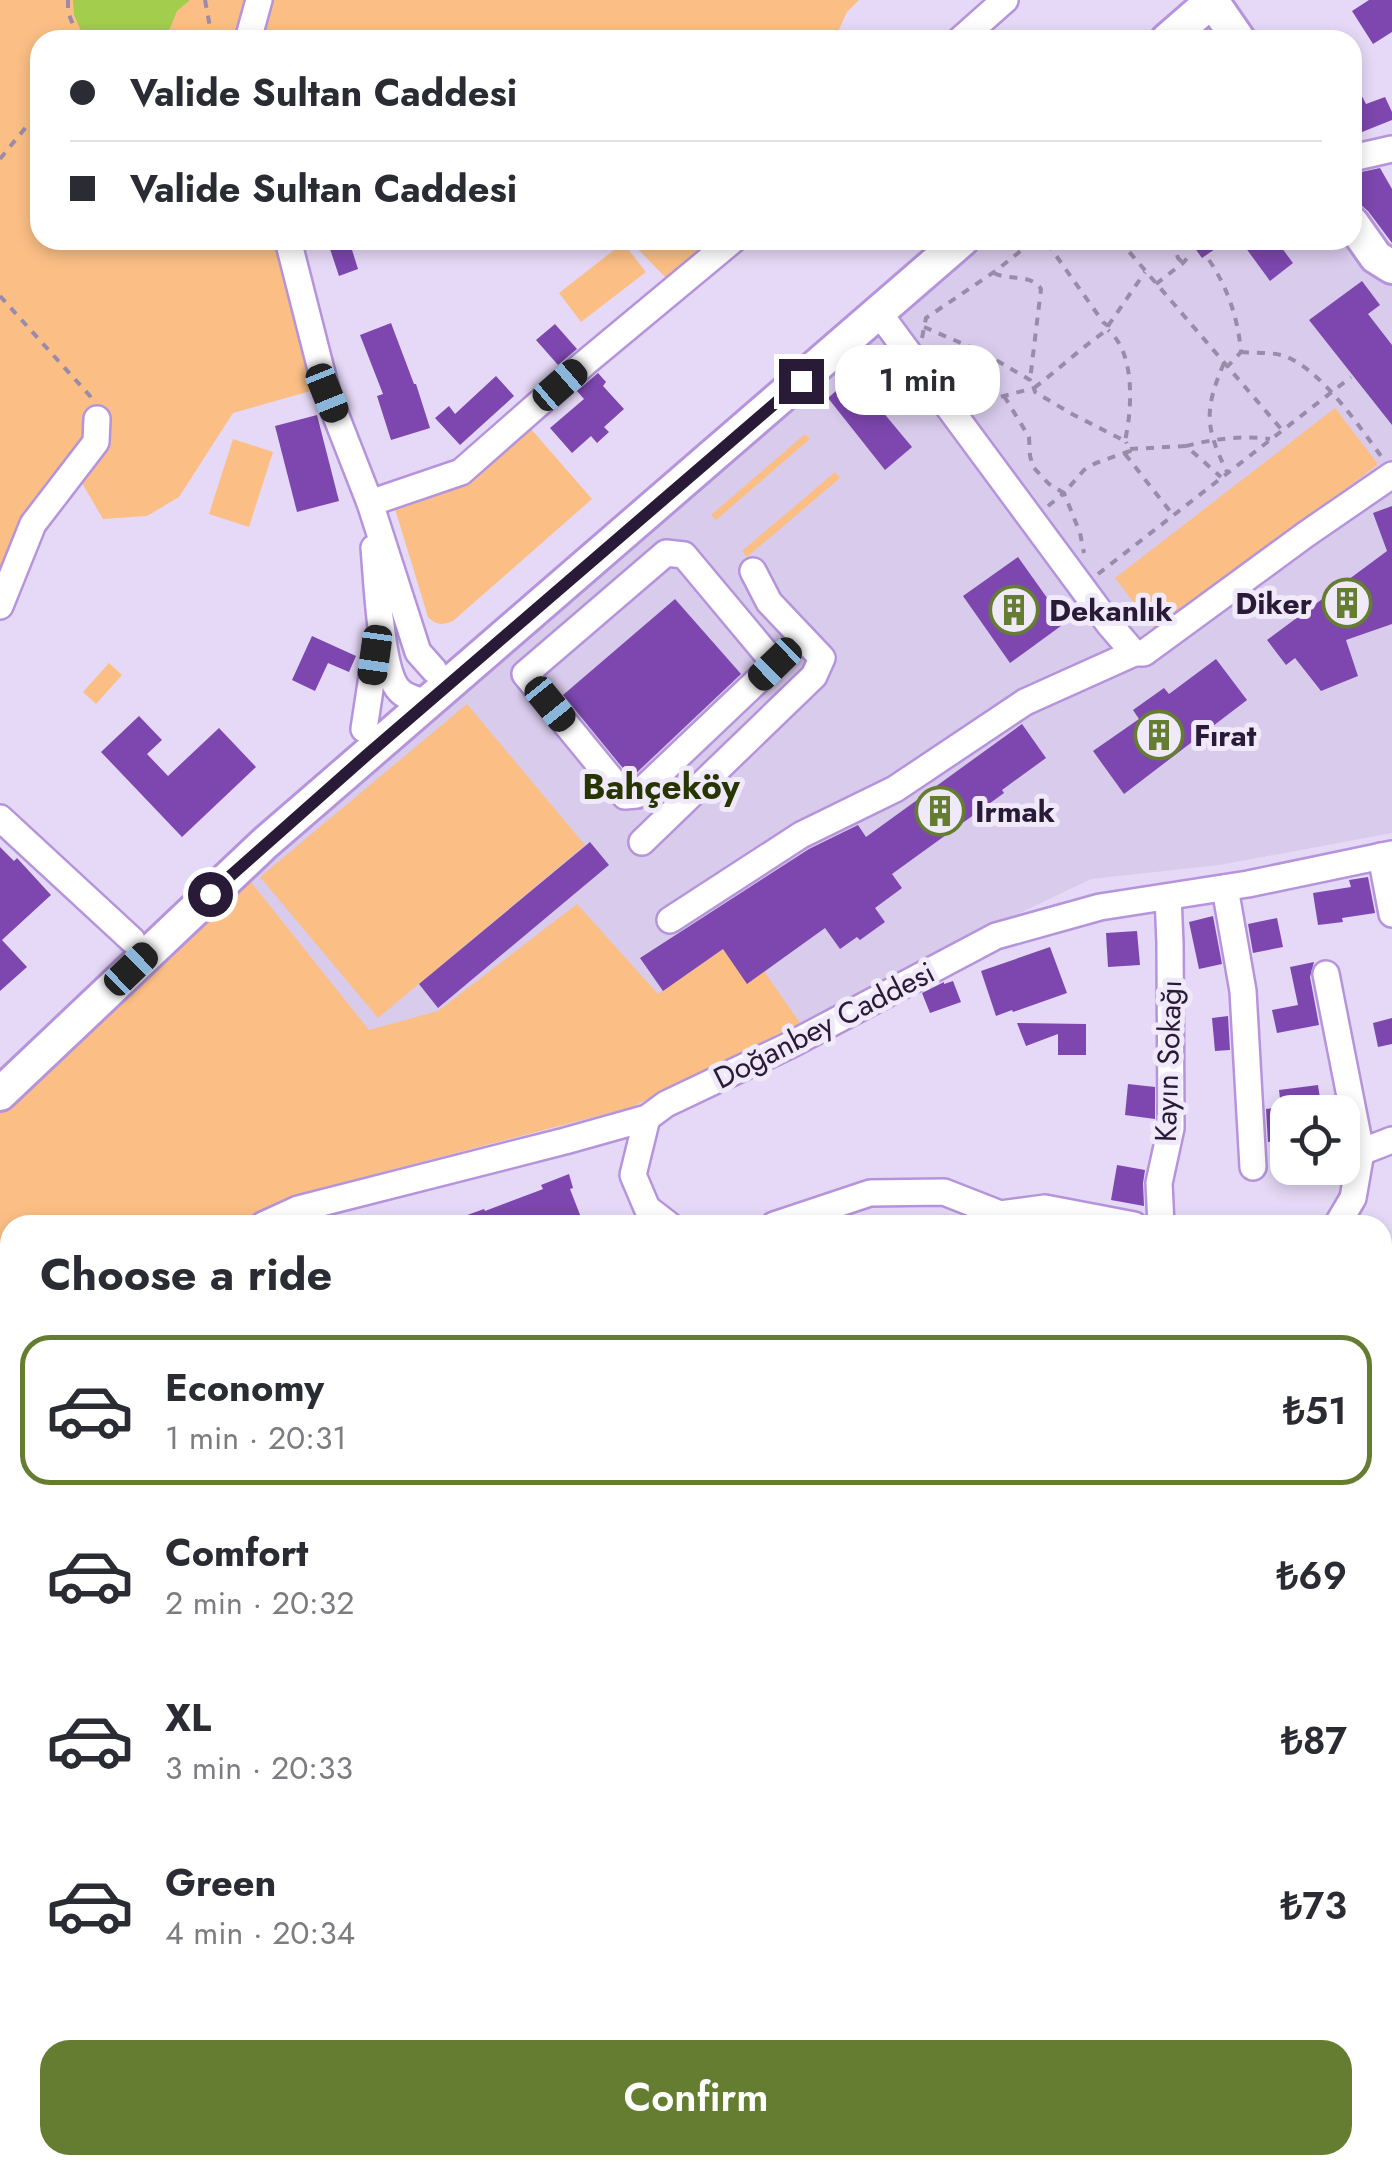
<!DOCTYPE html>
<meta charset="utf-8">
<style>
:root{--surface:#fff;--page:#f7f7f7;--text:#2b2b33;--muted:#7c7c81;--line:#e1e1e2;--accent:#647d31}
body{margin:0;font-family:Jost,sans-serif;background:var(--page);color:var(--text);height:100vh;display:flex;flex-direction:column;font-size:38px;white-space:nowrap}
*{box-sizing:border-box;margin:0}
p{font-size:32px;color:var(--muted)}
.icon{flex:none;width:55px;height:55px;fill:none;stroke:currentColor;stroke-width:2;stroke-linecap:round;stroke-linejoin:round}
.map{position:relative;flex:1;overflow:hidden}
.sheet{position:absolute;left:0px;top:1215px;width:1392px;height:960px;display:flex;flex-direction:column;background:var(--surface);border-radius:30px 30px 0 0;box-shadow:0 5px 15px #0003}
.sheet>*{flex:none}
.banner{position:absolute;left:30px;top:30px;width:1332px;height:220px;border-radius:30px;box-shadow:0 5px 15px #0003;display:grid;align-content:center;height:220px;padding:0 40px;background:var(--surface)}
.tools{position:absolute;left:1270px;top:1095px;display:grid;gap:20px}
.tools a{display:grid;place-items:center;width:90px;height:90px;border-radius:20px;background:var(--surface);box-shadow:0 5px 15px #0003;font-size:50px}
.end{position:absolute;width:45px;height:45px;margin:-22px;border:12px solid #291b38;background:#fff;box-shadow:0 0 0 5px #fff}
.from{border-radius:50%}
.bubble{position:absolute;height:70px;border-radius:30px;background:var(--surface);box-shadow:0 5px 15px #0003;font-size:32px;font-weight:600;line-height:70px;text-align:center}
.car{position:absolute;width:30px;height:60px;margin:-30px -15px;border-radius:12px;box-shadow:0 0 8px 2px #0007;background:linear-gradient(#222 24%,#8ab4d8 0 40%,#222 0 76%,#8ab4d8 0 86%,#222 0)}
.banner b{display:flex;align-items:center;gap:35px;height:95px;font-size:38px}
.banner b+b{border-top:2px solid var(--line)}
.banner i{width:25px;height:25px;background:var(--text)}
ul{padding:0;list-style:none}
li{display:flex;align-items:center;gap:30px;height:150px;margin:0 20px 15px;padding:0 20px;border:5px solid transparent;border-radius:30px}
li div{flex:1}
li b{display:block;font-size:38px}
li em{font-style:normal;font-weight:600}
li.current{border-color:var(--accent)}
li>.icon{width:90px;height:90px;stroke-width:1.5}
h2{padding:0 40px;font-size:45px;line-height:120px}
.cta{display:flex;gap:20px;margin-top:auto;padding:20px 40px}
.cta a{flex:1;height:115px;border-radius:30px;background:var(--accent);color:#fff;font-size:40px;font-weight:600;line-height:115px;text-align:center}
.map>svg:first-child{display:block}
.built{fill:#d9cbec}
.green{fill:#fbbf85}
.water{fill:#a3cd4c}
.building{fill:#7d47af}
.lines{fill:none;stroke-linecap:round;stroke-linejoin:round}
.minor-casing{stroke:#b694dc;stroke-width:30}
.major-casing{stroke:#b694dc;stroke-width:38}
.path{stroke:#998ba9;stroke-width:4;stroke-dasharray:8 8;stroke-linecap:butt}
.minor{stroke:#fff;stroke-width:25}
.major{stroke:#fff;stroke-width:32}
.route{stroke:#291b38;stroke-width:12}
.labels{text-anchor:middle;dominant-baseline:central;stroke-width:10;stroke-linejoin:round;paint-order:stroke}
.poi-label{font-size:30px;font-weight:bold;fill:#291b38;stroke:#f0e9f9;text-anchor:start}
.street-label{font-size:30px;fill:#291b38;stroke:#f0e9f9}
.quarter-label{font-size:35px;font-weight:bold;fill:#273600;stroke:#f0e9f9}
</style>
<div class="map">
<svg width="1392" height="2175" viewBox="0 0 1392 2175">
<rect width="100%" height="100%" fill="#e6d9f7"/>
<!-- built -->
<path class="built" d="M 974,240 L 1341,240 L 1392,276 L 1392,833 L 1220,865 L 1091,879 L 974,935 L 632,1107 L 325,1187 L 237,1225 L 10,1225 L 10,1321 L 0,1325 L 0,1107 L 153,958 Z"/>
<!-- green -->
<g class="green">
<path d="M 0,0 L 859,0 L 847,12 L 834,40 L 40,40 L 40,240 L 276,240 L 318,389 L 233,413 L 179,497 L 147,516 L 103,519 L 72,466 L 0,606 Z"/>
<path d="M 629,240 L 719,240 L 673,285 Z"/>
<path d="M 623,243 L 646,272 L 581,322 L 559,293 Z"/>
<path d="M 1335,408 L 1378,464 L 1158,634 L 1115,578 Z"/>
<path d="M 531,429 L 592,499 L 453,621 C 442,625 437,626 428,617 L 395,509 L 462,485 Z"/>
<path d="M 805,434 L 810,439 L 716,520 L 711,515 Z"/>
<path d="M 233,439 L 273,452 L 249,527 L 209,514 Z"/>
<path d="M 835,472 L 840,478 L 747,557 L 742,551 Z"/>
<path d="M 109,663 L 122,675 L 96,704 L 83,692 Z"/>
<path d="M 467,704 L 585,845 L 378,1018 L 260,877 Z"/>
<path d="M 247,877 L 369,1030 L 438,1011 L 577,904 L 658,994 L 723,949 L 747,983 L 764,971 L 800,1023 L 632,1107 L 325,1187 L 237,1225 L 10,1225 L 10,1321 L 0,1325 L 0,1107 Z"/>
<path d="M 1383,1367 L 1392,1372 L 1392,2107 L 1383,2108 Z"/>
<path d="M 10,1377 L 10,2165 L 1382,2165 L 1383,2110 L 1392,2109 L 1392,2175 L 0,2175 L 0,1383 Z"/>
</g>
<!-- water -->
<path class="water" d="M 73,0 L 190,0 L 177,11 L 165,40 L 85,40 L 74,15 Z"/>
<!-- building -->
<g class="building">
<path d="M 1369,0 L 1392,0 L 1392,32 L 1373,44 L 1352,11 Z"/>
<path d="M 1352,77 L 1366,104 L 1385,97 L 1392,112 L 1392,120 L 1352,136 Z"/>
<path d="M 1380,168 L 1392,189 L 1392,243 L 1368,211 L 1361,205 L 1352,203 L 1352,174 Z"/>
<path d="M 327,240 L 349,240 L 358,269 L 339,276 Z"/>
<path d="M 1189,240 L 1228,240 L 1202,258 Z"/>
<path d="M 1240,240 L 1276,240 L 1293,263 L 1270,281 Z"/>
<path d="M 1362,281 L 1380,305 L 1368,314 L 1392,345 L 1392,425 L 1309,320 Z"/>
<path d="M 391,323 L 414,384 L 416,384 L 430,428 L 391,440 L 377,396 L 383,394 L 360,335 Z"/>
<path d="M 555,324 L 577,349 L 558,365 L 536,340 Z"/>
<path d="M 872,359 L 892,381 L 872,399 L 912,447 L 885,470 L 828,398 Z"/>
<path d="M 598,373 L 606,382 L 603,386 L 624,409 L 604,427 L 609,432 L 597,443 L 591,436 L 572,453 L 550,428 L 584,399 L 577,391 Z"/>
<path d="M 496,376 L 514,396 L 460,445 L 435,418 L 449,406 L 455,414 Z"/>
<path d="M 317,415 L 339,501 L 297,512 L 275,426 Z"/>
<path d="M 1392,506 L 1392,624 L 1346,640 L 1358,676 L 1321,691 L 1295,658 L 1286,665 L 1267,640 L 1387,551 L 1373,513 Z"/>
<path d="M 1018,557 L 1065,623 L 1010,663 L 963,596 Z"/>
<path d="M 675,599 L 741,674 L 631,778 L 563,695 Z"/>
<path d="M 312,636 L 356,656 L 349,672 L 328,663 L 315,691 L 292,680 Z"/>
<path d="M 1216,659 L 1247,700 L 1124,794 L 1093,751 L 1139,719 L 1133,710 L 1164,688 L 1169,694 Z"/>
<path d="M 139,716 L 162,740 L 147,754 L 168,776 L 219,728 L 256,767 L 182,837 L 101,752 Z"/>
<path d="M 1022,724 L 1046,758 L 1002,790 L 1004,793 L 892,874 L 902,888 L 875,908 L 885,922 L 860,940 L 857,937 L 840,949 L 825,928 L 747,984 L 723,949 L 663,991 L 640,958 L 809,849 L 858,825 L 866,837 Z"/>
<path d="M 590,842 L 609,865 L 438,1008 L 419,984 Z"/>
<path d="M 0,847 L 14,861 L 17,858 L 51,895 L 2,940 L 27,967 L 0,991 Z"/>
<path d="M 1368,877 L 1375,913 L 1342,918 L 1343,922 L 1318,925 L 1313,893 L 1351,887 L 1349,880 Z"/>
<path d="M 1213,916 L 1222,964 L 1199,969 L 1189,922 Z"/>
<path d="M 1277,918 L 1283,947 L 1253,953 L 1248,924 Z"/>
<path d="M 1137,931 L 1140,965 L 1108,967 L 1106,933 Z"/>
<path d="M 1050,947 L 1067,993 L 1013,1012 L 1012,1010 L 996,1016 L 981,971 Z"/>
<path d="M 1314,962 L 1310,977 L 1319,1025 L 1277,1033 L 1272,1010 L 1298,1005 L 1290,967 Z"/>
<path d="M 953,981 L 961,1002 L 930,1013 L 922,993 L 944,982 L 944,984 Z"/>
<path d="M 1228,1016 L 1230,1050 L 1215,1051 L 1212,1018 Z"/>
<path d="M 1392,1018 L 1392,1044 L 1378,1047 L 1373,1023 Z"/>
<path d="M 1017,1023 L 1086,1024 L 1086,1055 L 1058,1055 L 1058,1034 L 1026,1046 Z"/>
<path d="M 1128,1084 L 1155,1087 L 1155,1119 L 1125,1115 Z"/>
<path d="M 1318,1085 L 1322,1112 L 1288,1112 L 1288,1140 L 1268,1142 L 1266,1109 L 1281,1107 L 1279,1090 Z"/>
<path d="M 1117,1165 L 1145,1170 L 1143,1183 L 1144,1206 L 1111,1200 Z"/>
<path d="M 569,1174 L 573,1188 L 570,1189 L 584,1225 L 445,1225 L 445,1223 L 484,1209 L 485,1211 L 538,1191 L 543,1189 L 541,1185 Z"/>
</g>
<g class="lines">
<!-- minor casing -->
<g class="minor-casing">
<g id="minor">
<path d="M 248,40 L 259,0"/>
<path d="M 960,40 L 1005,0"/>
<path d="M 1352,158 L 1392,149"/>
<path d="M 288,240 L 327,393 L 370,503 L 418,652 L 434,670"/>
<path d="M 879,313 L 1109,624 L 1134,653 L 1144,653 L 1305,535 L 1392,475"/>
<path d="M 370,503 L 461,472 L 585,363 L 733,240"/>
<path d="M 374,548 C 377,578 380,671 399,690 C 406,698 418,700 428,703"/>
<path d="M 666,553 L 684,555 L 775,664 L 637,795 L 625,796 L 525,674 Z"/>
<path d="M 0,606 L 33,524 L 96,442 L 97,419"/>
<path d="M 364,729 L 377,643"/>
<path d="M 0,818 L 132,940"/>
<path d="M 642,842 L 814,676 L 822,658 L 769,602 L 753,571"/>
<path d="M 1381,856 L 1392,914"/>
<path d="M 1225,888 L 1243,991 L 1253,1167"/>
<path d="M 670,920 L 801,835 L 895,789 L 1025,702 L 1134,653"/>
<path d="M 1326,974 L 1361,1152"/>
<path d="M 647,1118 L 633,1175 L 647,1208 L 669,1225"/>
<path d="M 263,1225 L 298,1209 L 565,1141 L 647,1118 L 666,1104 L 790,1045 L 996,936 L 1100,907 L 1248,884 L 1392,854"/>
<path d="M 774,1225 L 870,1193 L 944,1192 L 1000,1214 L 1045,1208 L 1134,1225"/>
<path d="M 1161,1225 L 1159,1183 L 1171,1128 L 1170,943 L 1168,897"/>
<path d="M 1337,1225 L 1353,1198 L 1361,1152 L 1392,1140"/>
<path d="M 0,1351 L 10,1343"/>
</g>
</g>
<!-- major casing -->
<g class="major-casing">
<g id="major">
<path d="M 1212,1 L 1239,40"/>
<path d="M 1167,40 L 1212,1"/>
<path d="M 1352,223 L 1376,257 L 1392,267"/>
<path d="M 0,1094 L 264,844 L 962,240"/>
</g>
</g>
<!-- path -->
<g class="path">
<path d="M 68,0 L 68,12 L 79,40"/>
<path d="M 205,0 L 210,27 L 208,40"/>
<path d="M 0,159 L 26,127 L 40,119"/>
<path d="M 1119,240 L 1282,430"/>
<path d="M 1172,240 L 1178,258 L 1183,263"/>
<path d="M 1209,260 C 1228,288 1238,319 1241,352 L 1227,367"/>
<path d="M 994,273 C 1009,281 1031,273 1041,289 L 1030,380"/>
<path d="M 1156,284 L 1183,263 L 1190,255"/>
<path d="M 0,296 L 90,396 L 91,401"/>
<path d="M 1108,326 L 1145,272"/>
<path d="M 924,327 L 984,353 L 1030,380 L 1034,388 C 1059,369 1081,348 1107,330 L 1108,326 L 1103,322 L 1045,240"/>
<path d="M 922,338 L 926,318 L 997,270 L 1034,240"/>
<path d="M 1241,352 C 1253,353 1268,352 1281,355 C 1318,365 1359,426 1381,456"/>
<path d="M 1224,363 C 1204,410 1205,427 1227,472"/>
<path d="M 1004,396 L 1029,437 L 1030,456 L 1033,467 L 1049,484 L 1064,493 L 1084,470 L 1096,463 L 1130,451 L 1126,442"/>
<path d="M 970,405 L 1034,388 L 1035,392 L 1072,414 L 1125,441 C 1132,410 1136,353 1108,330"/>
<path d="M 1186,446 C 1212,439 1244,435 1270,439"/>
<path d="M 1130,449 L 1186,446 L 1221,477"/>
<path d="M 1125,454 L 1173,515"/>
<path d="M 1048,506 L 1064,493 L 1080,533 L 1084,553"/>
<path d="M 1098,574 L 1351,377"/>
<path d="M 0,1759 L 10,1768"/>
<path d="M 1382,2116 L 1392,2114"/>
<path d="M 482,2165 L 484,2175"/>
<path d="M 1159,2175 L 1170,2165"/>
</g>
<!-- minor -->
<use href="#minor" class="minor"/>
<!-- major -->
<use href="#major" class="major"/>
</g>
<g class="lines">
<!-- route -->
<path class="route" d="M 210,894 L 368,754 L 801,381"/>
</g>
<!-- icons -->
<defs>
<g id="building-ring" transform="scale(2.5)"><circle r="9.5" fill="#f0e9f9" stroke="#647d31" stroke-width="1.5"/><path d="M-4-6H4V6H1V3H-1V6H-4ZM-2.5-4.3h1.7v1.8h-1.7ZM.8-4.3h1.7v1.8H.8ZM-2.5-1h1.7V.8h-1.7ZM.8-1h1.7V.8H.8Z" fill="#647d31"/></g>
</defs>
<g fill-rule="evenodd">
<use href="#building-ring" x="1347" y="603"/>
<use href="#building-ring" x="1014" y="610"/>
<use href="#building-ring" x="1159" y="735"/>
<use href="#building-ring" x="940" y="811"/>
</g>
<g class="labels">
<!-- poi labels -->
<g class="poi-label">
<text x="1312" y="603" text-anchor="end">Diker</text>
<text x="1049" y="610">Dekanlık</text>
<text x="1194" y="735">Fırat</text>
<text x="975" y="811">Irmak</text>
</g>
<!-- street labels -->
<g class="street-label">
<text transform="translate(824 1025) rotate(-27)">Doğanbey Caddesi</text>
<text transform="translate(1168 1061) rotate(-88)">Kayın Sokağı</text>
</g>
<!-- quarter labels -->
<g class="quarter-label">
<text x="661" y="787">Bahçeköy</text>
</g>
</g>
</svg>
<div class="tools">
<a><svg class="icon" aria-label="locate" viewBox="0 0 24 24"><circle cx="12" cy="12" r="6"/><path d="M12 2v4M12 18v4M2 12h4M18 12h4"/></svg></a>
</div>
<i class="end from" style="left:210px;top:894px"></i>
<i class="end" style="left:801px;top:381px"></i>
<div class="bubble" style="left:835px;top:345px;width:165px">1 min</div>
<i class="car" style="left:560px;top:385px;rotate:49deg"></i>
<i class="car" style="left:327px;top:393px;rotate:158deg"></i>
<i class="car" style="left:375px;top:655px;rotate:188deg"></i>
<i class="car" style="left:775px;top:664px;rotate:226deg"></i>
<i class="car" style="left:550px;top:704px;rotate:141deg"></i>
<i class="car" style="left:131px;top:969px;rotate:46deg"></i>
<div class="banner">
<b><i class="from"></i>Valide Sultan Caddesi</b>
<b><i></i>Valide Sultan Caddesi</b>
</div>
<section class="sheet">
<h2>Choose a ride</h2>
<ul>
<li class="current"><svg class="icon" aria-label="car" viewBox="0 0 24 24"><path d="M5 17H2v-5l4-1 3-4h7l3 4 3 1v5h-3M9 17h6M6 11h13"/><circle cx="7" cy="17" r="2"/><circle cx="17" cy="17" r="2"/></svg><div><b>Economy</b><p>1 min · 20:31</p></div><em>₺51</em></li>
<li><svg class="icon" aria-label="car" viewBox="0 0 24 24"><path d="M5 17H2v-5l4-1 3-4h7l3 4 3 1v5h-3M9 17h6M6 11h13"/><circle cx="7" cy="17" r="2"/><circle cx="17" cy="17" r="2"/></svg><div><b>Comfort</b><p>2 min · 20:32</p></div><em>₺69</em></li>
<li><svg class="icon" aria-label="car" viewBox="0 0 24 24"><path d="M5 17H2v-5l4-1 3-4h7l3 4 3 1v5h-3M9 17h6M6 11h13"/><circle cx="7" cy="17" r="2"/><circle cx="17" cy="17" r="2"/></svg><div><b>XL</b><p>3 min · 20:33</p></div><em>₺87</em></li>
<li><svg class="icon" aria-label="car" viewBox="0 0 24 24"><path d="M5 17H2v-5l4-1 3-4h7l3 4 3 1v5h-3M9 17h6M6 11h13"/><circle cx="7" cy="17" r="2"/><circle cx="17" cy="17" r="2"/></svg><div><b>Green</b><p>4 min · 20:34</p></div><em>₺73</em></li>
</ul>
<div class="cta"><a>Confirm</a></div>
</section>
</div>
